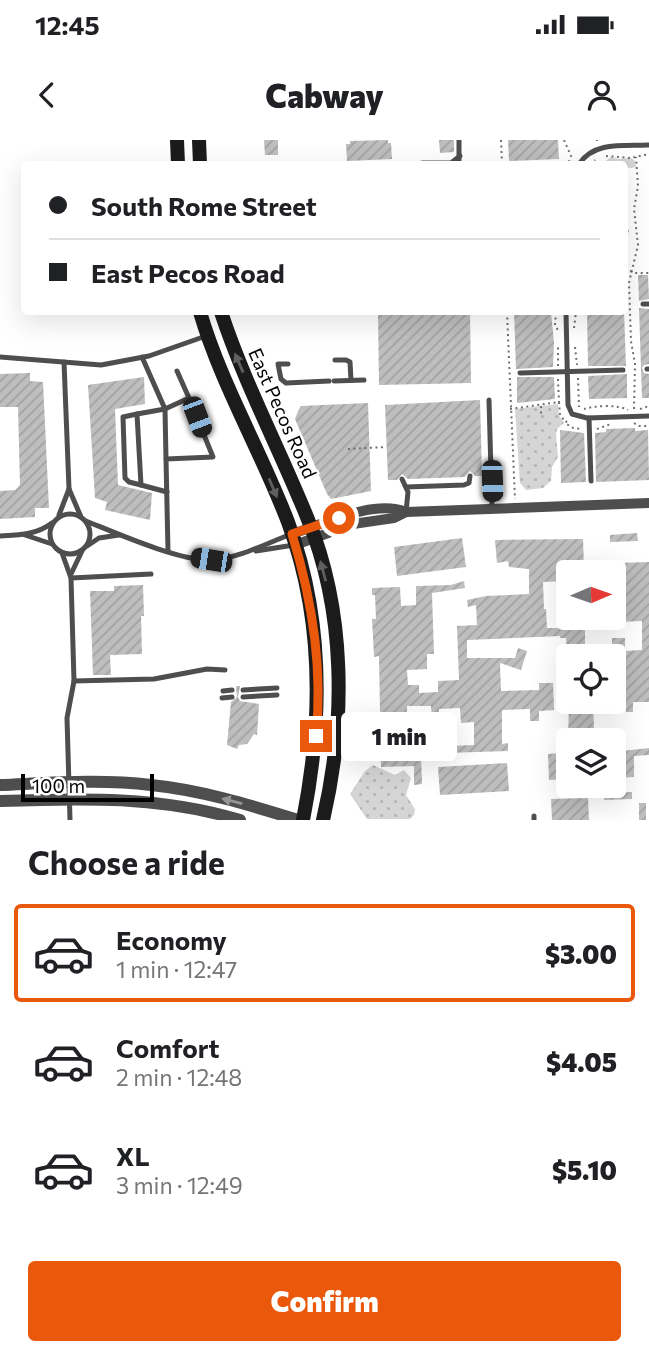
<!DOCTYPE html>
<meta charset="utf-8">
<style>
:root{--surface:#fff;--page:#f6f6f6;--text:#202124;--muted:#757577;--line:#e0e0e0;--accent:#ea580c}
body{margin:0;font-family:Commissioner,sans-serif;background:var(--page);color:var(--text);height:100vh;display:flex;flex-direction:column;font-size:26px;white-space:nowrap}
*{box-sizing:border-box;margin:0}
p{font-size:23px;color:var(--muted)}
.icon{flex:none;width:38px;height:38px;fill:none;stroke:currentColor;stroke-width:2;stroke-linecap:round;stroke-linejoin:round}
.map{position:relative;height:680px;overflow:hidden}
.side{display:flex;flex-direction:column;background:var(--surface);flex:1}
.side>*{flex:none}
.banner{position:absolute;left:21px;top:21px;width:607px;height:154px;border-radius:7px;box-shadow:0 7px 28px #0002;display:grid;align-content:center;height:154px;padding:0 28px;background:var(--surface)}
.needle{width:46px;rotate:88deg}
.buttons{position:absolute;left:556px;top:420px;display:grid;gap:14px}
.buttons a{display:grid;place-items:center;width:70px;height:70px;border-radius:7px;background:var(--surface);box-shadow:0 7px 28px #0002;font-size:35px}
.scale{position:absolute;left:21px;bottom:18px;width:133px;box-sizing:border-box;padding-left:7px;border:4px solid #000;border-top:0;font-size:19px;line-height:24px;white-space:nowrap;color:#000;-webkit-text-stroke:5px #fff;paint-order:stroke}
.end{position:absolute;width:32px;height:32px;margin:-16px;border:9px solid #ea580c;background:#fff;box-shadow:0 0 0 4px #fff}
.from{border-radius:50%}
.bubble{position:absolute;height:49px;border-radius:7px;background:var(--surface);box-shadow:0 7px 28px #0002;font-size:23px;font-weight:800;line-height:49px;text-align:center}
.car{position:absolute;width:21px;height:42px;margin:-21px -10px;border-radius:9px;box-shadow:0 0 5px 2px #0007;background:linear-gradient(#222 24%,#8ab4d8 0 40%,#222 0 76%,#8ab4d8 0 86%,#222 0)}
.banner b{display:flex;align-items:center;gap:24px;height:66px;font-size:26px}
.banner b+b{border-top:2px solid var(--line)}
.banner i{width:18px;height:18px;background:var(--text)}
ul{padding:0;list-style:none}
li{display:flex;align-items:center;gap:21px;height:98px;margin:0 14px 10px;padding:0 14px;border:4px solid transparent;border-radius:7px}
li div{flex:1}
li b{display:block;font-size:26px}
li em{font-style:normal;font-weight:800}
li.current{border-color:var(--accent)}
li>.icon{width:63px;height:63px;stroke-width:1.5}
h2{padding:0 28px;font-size:32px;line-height:84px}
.cta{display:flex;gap:14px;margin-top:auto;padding:14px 28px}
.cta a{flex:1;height:80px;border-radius:7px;background:var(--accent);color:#fff;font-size:28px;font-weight:800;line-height:80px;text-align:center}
.status{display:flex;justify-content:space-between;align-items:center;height:49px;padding:0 35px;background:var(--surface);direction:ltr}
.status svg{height:19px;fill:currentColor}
header{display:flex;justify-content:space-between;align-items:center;height:91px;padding:0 28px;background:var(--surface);font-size:32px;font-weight:800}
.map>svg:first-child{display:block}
.park{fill:url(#park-dots)}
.building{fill:url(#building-hatch)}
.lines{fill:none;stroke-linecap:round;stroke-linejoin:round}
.path{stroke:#707070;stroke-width:2;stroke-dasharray:2 3.5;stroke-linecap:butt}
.service{stroke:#4e4e4e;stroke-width:5}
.minor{stroke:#4e4e4e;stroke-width:10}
.tertiary{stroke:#4e4e4e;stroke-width:12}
.secondary{stroke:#1b1b1b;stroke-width:14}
.oneway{fill:#5f5f5f}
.oneway2{fill:#959595}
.route{stroke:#ea580c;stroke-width:9}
.labels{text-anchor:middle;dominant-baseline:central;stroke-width:5;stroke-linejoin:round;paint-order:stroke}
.street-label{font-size:19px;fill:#000;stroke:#fff}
</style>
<div class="status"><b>12:45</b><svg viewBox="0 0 49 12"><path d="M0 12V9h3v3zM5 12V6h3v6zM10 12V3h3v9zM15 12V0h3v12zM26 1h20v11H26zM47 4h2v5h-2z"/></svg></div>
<header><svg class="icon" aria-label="back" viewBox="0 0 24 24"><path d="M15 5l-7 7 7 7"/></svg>Cabway<svg class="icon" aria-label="person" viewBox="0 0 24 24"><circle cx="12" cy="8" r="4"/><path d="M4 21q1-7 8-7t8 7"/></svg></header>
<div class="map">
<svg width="649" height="680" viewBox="0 0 649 680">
<defs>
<pattern id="park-dots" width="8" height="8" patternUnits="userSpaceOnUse" patternTransform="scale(1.75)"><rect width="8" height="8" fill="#d5d5d5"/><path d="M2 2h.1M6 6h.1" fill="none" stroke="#b5b5b5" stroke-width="1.8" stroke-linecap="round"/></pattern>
<pattern id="building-hatch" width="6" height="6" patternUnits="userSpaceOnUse" patternTransform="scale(1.75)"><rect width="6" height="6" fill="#bebebe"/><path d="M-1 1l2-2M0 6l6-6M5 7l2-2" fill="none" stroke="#a2a2a2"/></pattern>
</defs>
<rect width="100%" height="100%" fill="#fff"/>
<!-- park -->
<g class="park">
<path d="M 611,17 L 618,19 L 631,18 L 635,21 L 636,27 L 625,29 L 625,24 L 602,24 Z"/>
<path d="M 558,264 L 559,275 L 564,283 L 557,289 L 556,294 L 558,317 L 552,327 L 551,341 L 543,348 L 526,350 L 520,343 L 515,269 Z"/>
<path d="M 373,625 L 395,635 L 404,630 L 411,638 L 406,655 L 415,669 L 414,675 L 410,679 L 367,679 L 350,654 L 365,631 Z"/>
</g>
<!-- building -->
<g class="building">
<path d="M 264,0 L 278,0 L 278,15 L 265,15 Z"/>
<path d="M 388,0 L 388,3 L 391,3 L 392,19 L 347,21 L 346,4 L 350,4 L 350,1 Z"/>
<path d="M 439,0 L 454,0 L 454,12 L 440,13 Z"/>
<path d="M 508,0 L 558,0 L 559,19 L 509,21 Z"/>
<path d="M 638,135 L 648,135 L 649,159 L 639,161 Z"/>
<path d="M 639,168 L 649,169 L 649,224 L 644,225 L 642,228 L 644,233 L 649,234 L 649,258 L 642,258 Z"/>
<path d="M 470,172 L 471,243 L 379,245 L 378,175 Z"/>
<path d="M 514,172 L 551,172 L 554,203 L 553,227 L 516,229 Z"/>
<path d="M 587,172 L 624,172 L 626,226 L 588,226 Z"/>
<path d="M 30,233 L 30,241 L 43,242 L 49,368 L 35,368 L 35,377 L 0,379 L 0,351 L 15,350 L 20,345 L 18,267 L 0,267 L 0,234 Z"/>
<path d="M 627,234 L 627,258 L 589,259 L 588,236 Z"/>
<path d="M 144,237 L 145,264 L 115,269 L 118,345 L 152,353 L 150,380 L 105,370 L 107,362 L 95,358 L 88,245 Z"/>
<path d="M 517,237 L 554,237 L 555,259 L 517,263 Z"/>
<path d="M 480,260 L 482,336 L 475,336 L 470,331 L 465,337 L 408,339 L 402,334 L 397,340 L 388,340 L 385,265 Z"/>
<path d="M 368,263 L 371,351 L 331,359 L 327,354 L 295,279 L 298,271 L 301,266 Z"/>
<path d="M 635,288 L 635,291 L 648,290 L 649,340 L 596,342 L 595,293 L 606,292 L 606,289 Z"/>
<path d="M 560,290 L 584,293 L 586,342 L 561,343 Z"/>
<path d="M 637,393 L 638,401 L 610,402 L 610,395 Z"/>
<path d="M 462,398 L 466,427 L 397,436 L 394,407 Z"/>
<path d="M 583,399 L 584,426 L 569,427 L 569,441 L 543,442 L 544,469 L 546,469 L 547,488 L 585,488 L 585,510 L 596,509 L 596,516 L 567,516 L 566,498 L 560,498 L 560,496 L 467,500 L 467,518 L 515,518 L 518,508 L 527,511 L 521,530 L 500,523 L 501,551 L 539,550 L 539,543 L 553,543 L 554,570 L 539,571 L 539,581 L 530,581 L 530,569 L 502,570 L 502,604 L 508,603 L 508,611 L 446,613 L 446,606 L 474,605 L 474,582 L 461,583 L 460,568 L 439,569 L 439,580 L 432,580 L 431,566 L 407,566 L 407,582 L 420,582 L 422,644 L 414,645 L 414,626 L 381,627 L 379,516 L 374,517 L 372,479 L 376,479 L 375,455 L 372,455 L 372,448 L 400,447 L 401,466 L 416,465 L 416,446 L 451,445 L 464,441 L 465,448 L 432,453 L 434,514 L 427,514 L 427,529 L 407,530 L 408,545 L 419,545 L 419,553 L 438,552 L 438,541 L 459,540 L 457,486 L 477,485 L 476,465 L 468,467 L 467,460 L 486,456 L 529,454 L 529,429 L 509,427 L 508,421 L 497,423 L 495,400 Z"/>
<path d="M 649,422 L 649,562 L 633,562 L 633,572 L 626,572 L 624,516 L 612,516 L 612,498 L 625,498 L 625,511 L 642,510 L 642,481 L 621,482 L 620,467 L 614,467 L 614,434 L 619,434 L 619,423 Z"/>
<path d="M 143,445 L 144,476 L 141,476 L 142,514 L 110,515 L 111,535 L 93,535 L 90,451 L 114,451 L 114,446 Z"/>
<path d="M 236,546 L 240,546 L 238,557 L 240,561 L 259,564 L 257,595 L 254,594 L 247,604 L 239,605 L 237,609 L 227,605 L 231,562 L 237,557 Z"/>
<path d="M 569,562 L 593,562 L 594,589 L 588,589 L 588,600 L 568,600 Z"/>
<path d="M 561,601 L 569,601 L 569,639 L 549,640 L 548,614 L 561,613 Z"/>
<path d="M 649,608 L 649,615 L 634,616 L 634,637 L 614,638 L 614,612 Z"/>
<path d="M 507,623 L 509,651 L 440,655 L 438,627 Z"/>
<path d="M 632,652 L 632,659 L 604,660 L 604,653 Z"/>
<path d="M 588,658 L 589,680 L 552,680 L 551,659 Z"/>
<rect x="639" y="663" width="7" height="17"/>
</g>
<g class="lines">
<!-- path -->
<g class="path">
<path d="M 501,0 L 502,24"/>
<path d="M 564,0 L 571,16 L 568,24"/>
<path d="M 596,0 L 598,0"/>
<path d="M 606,16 L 631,18 L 649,14"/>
<path d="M 590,24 L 595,20"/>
<path d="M 625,129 L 635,133 L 649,133"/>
<path d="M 507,172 L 515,359"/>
<path d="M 556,172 L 555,185 L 559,192"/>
<path d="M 574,188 L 576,172"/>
<path d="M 575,207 L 577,225"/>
<path d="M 558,226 L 558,207"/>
<path d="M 578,238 L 579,267"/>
<path d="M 558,239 L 559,262"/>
<path d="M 541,266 L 541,276"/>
<path d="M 510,269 L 559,262 L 560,274 L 565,282"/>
<path d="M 584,269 C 593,266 618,264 628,270"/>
<path d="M 634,269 L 635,224 L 631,201 L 629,143 L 638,105 L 634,69 L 638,46 L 636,17"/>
<path d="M 640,269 L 649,266"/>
<path d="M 567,281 L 565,283 L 573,288 L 581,289"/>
<path d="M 634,283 L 639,286 L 649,286"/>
<path d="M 597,289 L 611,284"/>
<path d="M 348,309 L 386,307"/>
</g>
<!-- service -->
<g class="service">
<path d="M 459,0 L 459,24"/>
<path d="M 422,23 L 451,23 L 460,16"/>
<path d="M 579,24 C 594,1 624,6 649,5"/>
<path d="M 625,91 L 626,91"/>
<path d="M 643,164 L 649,164"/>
<path d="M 566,172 L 568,265 L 572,274 L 587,278 L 649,276"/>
<path d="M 0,217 L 101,225 L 149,216 L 206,196"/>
<path d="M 142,217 L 165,269 L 166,319"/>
<path d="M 335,220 L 346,220 L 350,222 L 351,240"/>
<path d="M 64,222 L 69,349 L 81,377"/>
<path d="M 288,224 L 278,224 L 281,239 L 286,243 L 329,241"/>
<path d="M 647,229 L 649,229"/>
<path d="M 520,233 L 623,230"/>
<path d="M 334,241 L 364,240"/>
<path d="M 489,260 L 492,368"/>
<path d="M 137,274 L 123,277 L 125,338 L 129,342 L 141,345"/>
<path d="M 589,278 L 591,341"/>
<path d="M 402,339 L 408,352 L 406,372"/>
<path d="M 406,347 L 464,345 L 469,343 L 470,336"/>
<path d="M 167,352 L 141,345 L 137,274 L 165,269 L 189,258 L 177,231"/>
<circle cx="70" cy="394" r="20"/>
<path d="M 59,375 L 69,349"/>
<path d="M 86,381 C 116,393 179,421 211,420 C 237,419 265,404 289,395"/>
<path d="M 25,395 L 52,404"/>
<path d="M 0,396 C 19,395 36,395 52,383"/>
<path d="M 87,406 L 99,398 L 119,395"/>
<path d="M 168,411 L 166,319 L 213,317 L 189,258"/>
<path d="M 256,411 L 294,405"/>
<path d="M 62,413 L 71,438 L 74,541 L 67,578 L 70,680"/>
<path d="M 71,434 L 82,411"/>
<path d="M 71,438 L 151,434"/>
<path d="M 74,541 L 154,539 L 207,529 L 225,530"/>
<path d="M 243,550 L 277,548"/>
<path d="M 223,551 L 232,550"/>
<path d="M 243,557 L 277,555"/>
<path d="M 222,558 L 232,557"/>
<path d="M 534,676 L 534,680"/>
</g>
<!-- minor -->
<g class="minor">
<path d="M 292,394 C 324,384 374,359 406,372"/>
<path d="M 295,405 L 353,384 L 394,378 L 406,372 L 649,363"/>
</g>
<!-- tertiary -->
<g class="tertiary">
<path d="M 0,645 C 50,643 101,639 151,645 C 201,650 250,665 298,680"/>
<path d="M 0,661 C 82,658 161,656 240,680"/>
</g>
<!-- secondary -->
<g class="secondary">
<path d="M 177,0 L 178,24"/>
<path d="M 199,0 L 200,24"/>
<path d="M 200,172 C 221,244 261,311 288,382 C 324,479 323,580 303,680"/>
<path d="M 221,172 C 244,242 279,308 307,377 C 346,471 346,582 323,680"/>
</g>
</g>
<!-- one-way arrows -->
<defs><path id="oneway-solid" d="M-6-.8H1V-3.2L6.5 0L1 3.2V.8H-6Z" transform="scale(1.75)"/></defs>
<g class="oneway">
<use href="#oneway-solid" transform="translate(239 223) rotate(-114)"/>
<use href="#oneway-solid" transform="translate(273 348) rotate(67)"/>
<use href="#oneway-solid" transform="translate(323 431) rotate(-105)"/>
</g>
<use class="oneway2" href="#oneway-solid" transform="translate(232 661) rotate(-166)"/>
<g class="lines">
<!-- route -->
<path class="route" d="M 316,596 C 323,528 312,459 292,394 L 339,378"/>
</g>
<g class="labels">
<!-- street labels -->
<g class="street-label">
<text transform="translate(283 273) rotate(66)">East Pecos Road</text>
</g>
</g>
</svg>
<div class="buttons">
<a><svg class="needle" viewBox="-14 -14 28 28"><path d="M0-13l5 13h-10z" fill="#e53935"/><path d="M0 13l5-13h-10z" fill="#757577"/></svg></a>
<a><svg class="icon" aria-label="locate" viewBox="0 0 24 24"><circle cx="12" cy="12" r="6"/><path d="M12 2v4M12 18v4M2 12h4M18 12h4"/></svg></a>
<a><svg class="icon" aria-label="layers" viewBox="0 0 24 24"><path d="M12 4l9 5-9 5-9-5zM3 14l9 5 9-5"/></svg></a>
</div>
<div class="scale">100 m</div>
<i class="end from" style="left:339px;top:378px"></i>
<i class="end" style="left:316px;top:596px"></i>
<div class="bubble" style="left:341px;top:572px;width:116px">1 min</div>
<i class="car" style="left:197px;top:277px;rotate:159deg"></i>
<i class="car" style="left:492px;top:341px;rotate:178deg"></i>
<i class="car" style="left:211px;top:420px;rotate:279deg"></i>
<div class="banner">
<b><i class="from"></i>South Rome Street</b>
<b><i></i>East Pecos Road</b>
</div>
</div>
<section class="side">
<h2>Choose a ride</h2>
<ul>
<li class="current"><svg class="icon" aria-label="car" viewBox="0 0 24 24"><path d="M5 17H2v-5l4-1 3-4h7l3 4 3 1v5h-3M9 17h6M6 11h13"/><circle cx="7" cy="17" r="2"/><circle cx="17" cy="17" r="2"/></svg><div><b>Economy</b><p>1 min · 12:47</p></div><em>$3.00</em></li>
<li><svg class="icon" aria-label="car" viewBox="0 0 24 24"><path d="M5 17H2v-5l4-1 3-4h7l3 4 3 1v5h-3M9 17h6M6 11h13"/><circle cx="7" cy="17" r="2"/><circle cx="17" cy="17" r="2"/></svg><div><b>Comfort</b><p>2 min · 12:48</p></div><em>$4.05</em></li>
<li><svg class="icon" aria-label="car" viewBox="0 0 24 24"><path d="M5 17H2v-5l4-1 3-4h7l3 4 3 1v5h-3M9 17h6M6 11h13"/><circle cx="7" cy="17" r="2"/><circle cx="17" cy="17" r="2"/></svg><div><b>XL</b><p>3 min · 12:49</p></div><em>$5.10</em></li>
</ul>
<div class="cta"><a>Confirm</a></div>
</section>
